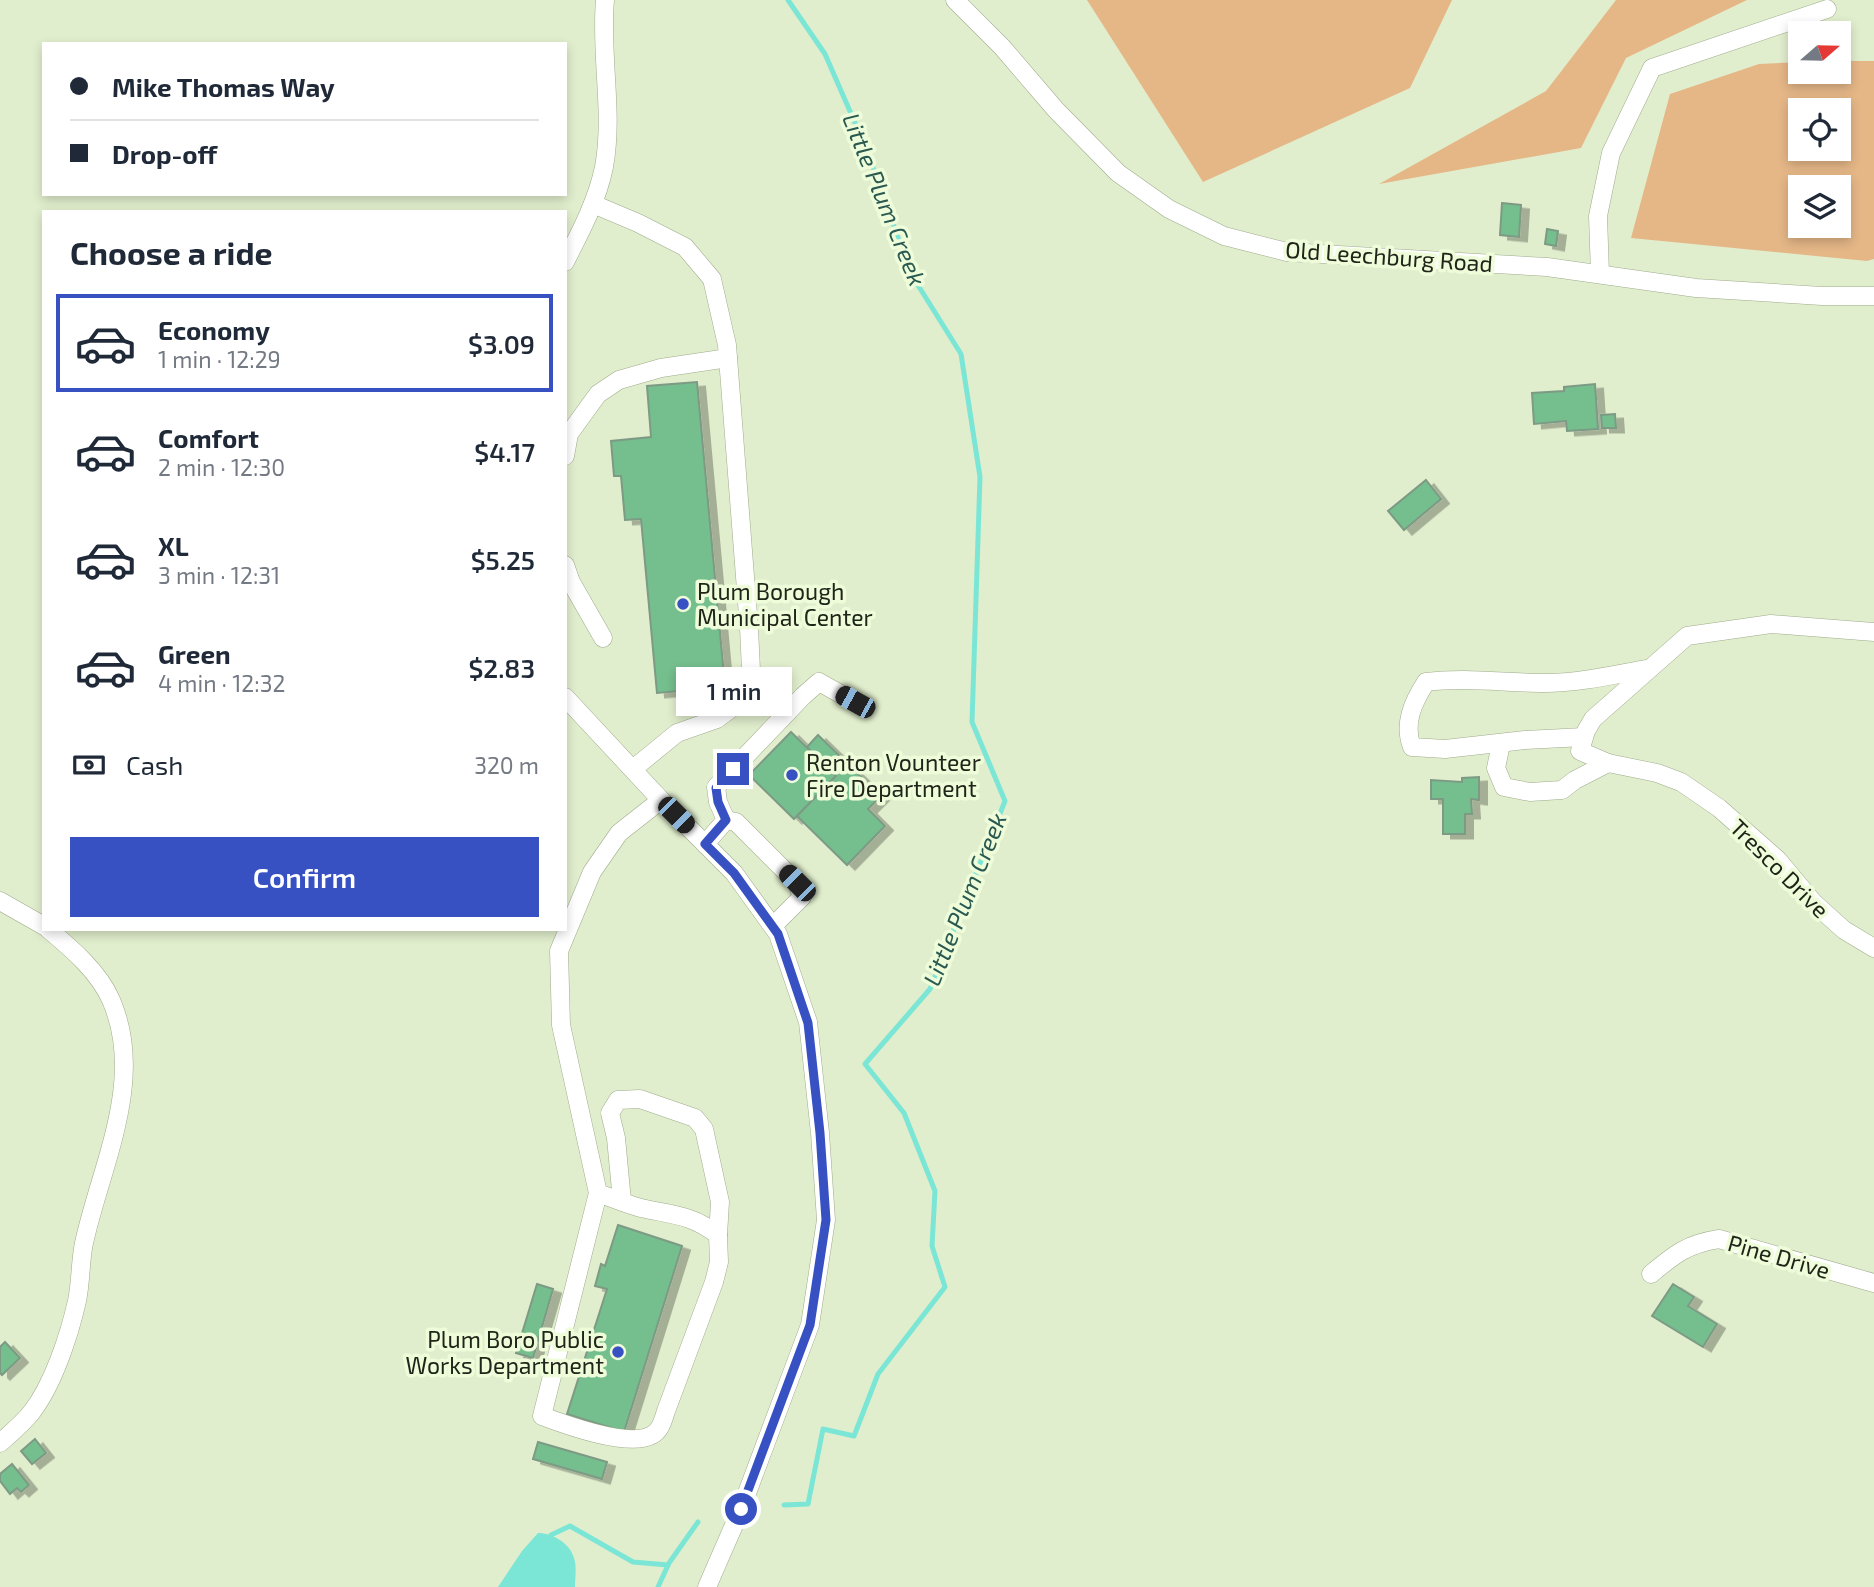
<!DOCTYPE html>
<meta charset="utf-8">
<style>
:root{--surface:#fff;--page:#f6f6f7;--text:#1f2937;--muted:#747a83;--line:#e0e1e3;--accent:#3751c3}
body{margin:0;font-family:"Exo 2",sans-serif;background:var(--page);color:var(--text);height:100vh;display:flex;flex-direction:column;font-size:26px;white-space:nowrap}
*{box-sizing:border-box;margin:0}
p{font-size:23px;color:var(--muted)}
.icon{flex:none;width:38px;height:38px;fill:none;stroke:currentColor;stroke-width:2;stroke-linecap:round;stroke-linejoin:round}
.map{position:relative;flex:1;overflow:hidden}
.sheet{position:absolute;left:42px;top:210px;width:525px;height:721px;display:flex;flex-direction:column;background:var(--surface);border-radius:0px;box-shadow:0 4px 10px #0003}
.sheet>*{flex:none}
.top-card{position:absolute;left:42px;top:42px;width:525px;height:154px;border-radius:0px;box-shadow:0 4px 10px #0003;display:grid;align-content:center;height:154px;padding:0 28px;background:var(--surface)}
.needle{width:46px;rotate:70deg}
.tools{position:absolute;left:1788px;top:21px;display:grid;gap:14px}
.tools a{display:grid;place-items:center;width:63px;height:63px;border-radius:0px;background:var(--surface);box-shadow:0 4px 10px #0003;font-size:35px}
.end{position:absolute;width:32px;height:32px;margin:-16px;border:9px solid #3751c3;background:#fff;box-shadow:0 0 0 4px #fff}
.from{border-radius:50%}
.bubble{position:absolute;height:49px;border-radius:0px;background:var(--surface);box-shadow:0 4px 10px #0003;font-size:23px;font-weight:600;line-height:49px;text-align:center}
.car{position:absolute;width:21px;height:42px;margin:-21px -10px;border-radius:9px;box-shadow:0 0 5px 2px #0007;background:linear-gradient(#222 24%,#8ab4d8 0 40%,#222 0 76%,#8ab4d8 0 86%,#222 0)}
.top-card b{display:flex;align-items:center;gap:24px;height:66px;font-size:26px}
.top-card b+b{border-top:2px solid var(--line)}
.top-card i{width:18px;height:18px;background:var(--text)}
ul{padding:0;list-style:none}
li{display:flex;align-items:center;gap:21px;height:98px;margin:0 14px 10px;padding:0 14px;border:4px solid transparent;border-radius:0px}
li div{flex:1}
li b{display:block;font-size:26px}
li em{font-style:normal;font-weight:600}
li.current{border-color:var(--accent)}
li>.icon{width:63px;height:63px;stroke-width:1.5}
h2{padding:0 28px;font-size:32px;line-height:84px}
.pay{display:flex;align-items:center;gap:18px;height:77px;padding:0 28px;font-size:26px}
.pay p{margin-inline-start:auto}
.primary-button{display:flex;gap:14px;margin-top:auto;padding:14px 28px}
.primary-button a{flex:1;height:80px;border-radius:0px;background:var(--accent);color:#fff;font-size:28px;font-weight:600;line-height:80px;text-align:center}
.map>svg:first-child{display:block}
.green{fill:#e5b787;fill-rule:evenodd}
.water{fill:#7be6d5}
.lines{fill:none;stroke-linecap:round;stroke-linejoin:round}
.stream{stroke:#7be6d5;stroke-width:5}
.building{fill:#75be8d;stroke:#7d9a85;stroke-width:2;filter:url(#shadow)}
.minor-casing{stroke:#9fab8c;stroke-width:19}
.minor{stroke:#fff;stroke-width:18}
.route{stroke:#3751c3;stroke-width:9}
.poi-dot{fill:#3751c3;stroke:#eefcda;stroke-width:2.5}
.labels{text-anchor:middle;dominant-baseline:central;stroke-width:7;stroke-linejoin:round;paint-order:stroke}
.street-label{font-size:23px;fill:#202519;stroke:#eefcda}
.poi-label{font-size:23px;fill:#202519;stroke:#eefcda;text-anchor:start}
.water-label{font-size:24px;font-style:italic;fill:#295951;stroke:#eefcda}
</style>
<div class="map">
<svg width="1874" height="1587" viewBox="0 0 1874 1587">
<defs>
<filter id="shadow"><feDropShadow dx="8" dy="4.5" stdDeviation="0" flood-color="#0004"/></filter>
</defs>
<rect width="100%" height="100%" fill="#e1eecd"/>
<!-- green -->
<g class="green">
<path d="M 1087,0 L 1452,0 L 1410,88 L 1203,182 Z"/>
<path d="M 1616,0 L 1747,0 L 1626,58 L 1581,148 L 1379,184 L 1546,91 Z"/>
<path d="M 1839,61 L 1874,61 L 1874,259 L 1867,261 L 1631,238 L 1670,94 L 1759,64 L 1801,62 L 1801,72 L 1839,72 ZM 1839,110 L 1839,149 L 1801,149 L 1801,110 ZM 1801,187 L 1839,187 L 1839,226 L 1801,226 Z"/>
</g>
<!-- water -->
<path class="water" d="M 538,1533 C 552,1533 570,1543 574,1558 C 577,1566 575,1578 575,1587 L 498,1587 L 522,1551 Z"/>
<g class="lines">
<!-- stream -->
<g class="stream">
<path d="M 784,1505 L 808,1504 L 823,1429 L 854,1436 L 878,1374 L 945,1287 L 932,1246 L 935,1191 L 904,1113 L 865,1064 L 930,989 L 1005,801 L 972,722 L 980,477 L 961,354 L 911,274 L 866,148 L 825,54 L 788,0"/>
<path d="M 551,1535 L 570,1526 L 633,1562 L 668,1565"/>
<path d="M 658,1587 L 669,1563 L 698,1522"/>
</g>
</g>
<!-- building -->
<g class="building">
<path d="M 1502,203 L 1521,205 L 1519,237 L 1500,235 Z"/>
<path d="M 1547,229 L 1558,231 L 1556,246 L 1545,244 Z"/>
<path d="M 697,382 L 725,687 L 657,693 L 641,519 L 625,520 L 621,476 L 614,476 L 611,441 L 651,437 L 647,386 Z"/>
<path d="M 1595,384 L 1598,429 L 1567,431 L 1566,421 L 1534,424 L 1532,393 L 1564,391 L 1564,387 Z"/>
<path d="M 1615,414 L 1616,428 L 1602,428 L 1601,415 Z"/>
<path d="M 1426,480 L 1441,499 L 1404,530 L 1388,511 Z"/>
<path d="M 791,732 L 836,776 L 794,819 L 749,775 Z"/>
<path d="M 818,735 L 881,796 L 868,809 L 885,826 L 847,865 L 797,816 L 836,776 L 807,747 Z"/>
<path d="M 1479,777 L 1479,800 L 1471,799 L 1472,814 L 1465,814 L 1465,834 L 1443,834 L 1443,799 L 1431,799 L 1431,780 L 1462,782 L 1462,778 Z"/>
<path d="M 618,1225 L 682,1246 L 624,1432 L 567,1414 L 607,1289 L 595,1286 L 601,1264 L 605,1266 Z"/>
<path d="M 537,1284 L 553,1289 L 533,1358 L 516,1353 Z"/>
<path d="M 1673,1284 L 1694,1297 L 1688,1306 L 1717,1324 L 1703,1347 L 1652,1316 Z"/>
<path d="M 5,1342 L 20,1358 L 2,1375 L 0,1373 L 0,1347 Z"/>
<path d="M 35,1439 L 46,1453 L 32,1464 L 21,1451 Z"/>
<path d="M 538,1442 L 607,1462 L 602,1479 L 533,1459 Z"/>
<path d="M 12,1464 L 29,1485 L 21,1492 L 17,1488 L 10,1494 L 0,1481 L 0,1474 Z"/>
</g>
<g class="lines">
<!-- minor casing -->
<g class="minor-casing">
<g id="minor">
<path d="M 955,0 L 1002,47 L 1056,110 L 1118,173 L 1169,209 L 1224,236 L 1287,252 L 1547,267 L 1696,288 L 1822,296 L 1874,296"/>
<path d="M 593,204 L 638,223 L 685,247 L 712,279 L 727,345 L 749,628 L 751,670 L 737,704 L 717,719 L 677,733 L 633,769"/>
<path d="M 565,262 C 581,231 597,201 604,167 C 614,113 600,55 605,0"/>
<path d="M 1600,274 L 1598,216 L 1611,153 L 1652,68 L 1827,9"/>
<path d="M 565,456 L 569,434 L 598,394 L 619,380 L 661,368 L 728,358"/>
<path d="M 565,565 L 571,582 L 603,638"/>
<path d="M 1874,632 L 1771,624 L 1687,636 L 1593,719 L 1586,731 L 1580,751 L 1608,763 L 1657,773 L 1681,782 L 1719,808 L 1778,860 L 1814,903 L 1844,930 L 1874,948"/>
<path d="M 565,697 L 661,800 L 734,873 L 778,934 L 808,1022 L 820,1133 L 826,1220 L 810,1325 L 741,1509 L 707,1587"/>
<path d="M 1584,737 L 1525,740 L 1445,749 L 1412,747 C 1403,724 1413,702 1426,682 C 1466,677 1505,683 1545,683 C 1578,683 1613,675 1646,669"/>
<path d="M 1501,744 L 1496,768 L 1504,787 L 1530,792 L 1562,790 L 1575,780 L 1608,763"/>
<path d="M 726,820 L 718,802 L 716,787 L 803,696 L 819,682 L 855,702"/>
<path d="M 705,844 L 726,820 L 736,822 L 797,883 L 802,897 L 773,926"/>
<path d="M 0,901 L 44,926"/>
<path d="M 598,1193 C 612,1198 626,1204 641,1208 C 672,1215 691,1214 718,1235 L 719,1262 L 714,1282 L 666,1411 C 663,1420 661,1430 652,1435 C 629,1448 566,1425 542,1416 L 598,1193 L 561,1025 L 559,951 L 592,872 L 619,833 L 661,800"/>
<path d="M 622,1201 L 616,1138 L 610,1113 L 618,1100 L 640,1099 L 695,1118 L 704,1129 L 720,1202 L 718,1235"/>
<path d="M 1651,1274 C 1675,1254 1687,1244 1719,1239 L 1874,1283"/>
<path d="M 0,1443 C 10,1434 22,1424 31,1413 C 53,1385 69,1336 77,1301 C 81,1282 80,1262 84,1243 C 101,1165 146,1080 111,1000 C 99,972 71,948 48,929"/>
</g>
</g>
<!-- minor -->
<use href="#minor" class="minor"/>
</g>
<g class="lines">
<!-- route -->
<path class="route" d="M 733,769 L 716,788 L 718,802 L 726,820 L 705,844 L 734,873 L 778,934 L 808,1023 L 820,1133 L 826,1220 L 810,1325 L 741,1509"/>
</g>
<!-- markers -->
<g class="poi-dot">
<circle cx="683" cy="604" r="7"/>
<circle cx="792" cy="775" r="7"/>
<circle cx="618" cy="1352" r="7"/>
</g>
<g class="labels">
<!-- street labels -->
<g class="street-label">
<text transform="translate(1389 256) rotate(4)">Old Leechburg Road</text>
<text transform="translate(1780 868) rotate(45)">Tresco Drive</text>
<text transform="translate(1779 1256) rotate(16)">Pine Drive</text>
</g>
<!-- poi labels -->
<g class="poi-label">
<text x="697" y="591">Plum Borough<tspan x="697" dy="26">Municipal Center</tspan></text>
<text x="806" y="762">Renton Vounteer<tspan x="806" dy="26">Fire Department</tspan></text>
<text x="604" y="1339" text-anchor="end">Plum Boro Public<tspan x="604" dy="26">Works Department</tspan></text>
</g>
<!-- water labels -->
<g class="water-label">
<text transform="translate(885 199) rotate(68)">Little Plum Creek</text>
<text transform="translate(964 899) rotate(-68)">Little Plum Creek</text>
</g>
</g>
</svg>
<div class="tools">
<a><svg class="needle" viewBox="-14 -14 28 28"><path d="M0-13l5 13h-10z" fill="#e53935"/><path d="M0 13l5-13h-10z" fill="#747a83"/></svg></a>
<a><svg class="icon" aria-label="locate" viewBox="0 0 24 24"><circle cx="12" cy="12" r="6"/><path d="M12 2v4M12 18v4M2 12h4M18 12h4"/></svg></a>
<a><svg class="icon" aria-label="layers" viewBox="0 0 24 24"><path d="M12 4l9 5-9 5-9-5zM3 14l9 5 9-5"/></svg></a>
</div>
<i class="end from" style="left:741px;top:1509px"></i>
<i class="end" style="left:733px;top:769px"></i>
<div class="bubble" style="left:676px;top:667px;width:116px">1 min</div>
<i class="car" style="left:855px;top:702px;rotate:299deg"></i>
<i class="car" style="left:676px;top:815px;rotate:135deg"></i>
<i class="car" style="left:797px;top:883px;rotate:315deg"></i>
<div class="top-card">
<b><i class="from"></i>Mike Thomas Way</b>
<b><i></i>Drop-off</b>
</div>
<section class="sheet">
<h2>Choose a ride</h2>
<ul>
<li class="current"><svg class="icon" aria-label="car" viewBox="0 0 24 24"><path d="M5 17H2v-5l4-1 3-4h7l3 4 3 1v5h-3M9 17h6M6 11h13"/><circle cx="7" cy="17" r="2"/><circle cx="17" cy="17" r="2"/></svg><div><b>Economy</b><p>1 min · 12:29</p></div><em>$3.09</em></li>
<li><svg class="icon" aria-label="car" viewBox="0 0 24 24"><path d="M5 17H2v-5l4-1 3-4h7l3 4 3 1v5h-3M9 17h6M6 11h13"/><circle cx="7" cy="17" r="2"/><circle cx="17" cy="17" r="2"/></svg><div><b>Comfort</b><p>2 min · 12:30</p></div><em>$4.17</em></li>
<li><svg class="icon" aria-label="car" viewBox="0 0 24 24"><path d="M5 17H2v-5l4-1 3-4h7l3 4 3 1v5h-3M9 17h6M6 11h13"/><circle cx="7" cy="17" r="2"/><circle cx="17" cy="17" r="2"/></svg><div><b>XL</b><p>3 min · 12:31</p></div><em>$5.25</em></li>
<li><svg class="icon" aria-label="car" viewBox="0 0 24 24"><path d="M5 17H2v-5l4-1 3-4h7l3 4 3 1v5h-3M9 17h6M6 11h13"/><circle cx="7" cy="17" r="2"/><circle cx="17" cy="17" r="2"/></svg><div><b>Green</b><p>4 min · 12:32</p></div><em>$2.83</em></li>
</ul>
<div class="pay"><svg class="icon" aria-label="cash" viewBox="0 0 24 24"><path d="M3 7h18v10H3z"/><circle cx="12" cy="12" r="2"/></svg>Cash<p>320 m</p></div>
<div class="primary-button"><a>Confirm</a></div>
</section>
</div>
